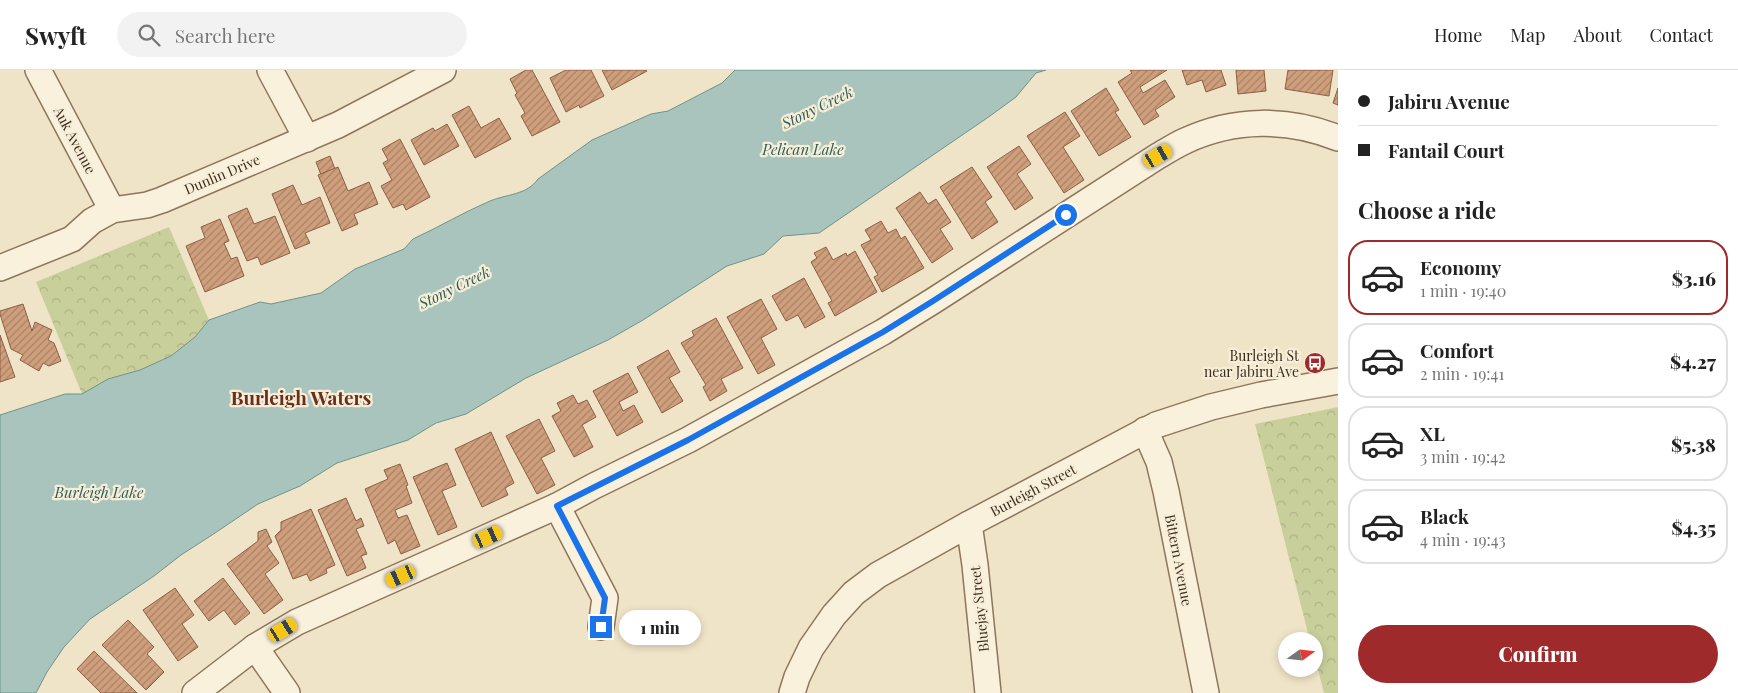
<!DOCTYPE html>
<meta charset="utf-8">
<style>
:root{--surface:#fff;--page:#f2f2f2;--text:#222;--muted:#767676;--line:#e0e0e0;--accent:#9e2a2b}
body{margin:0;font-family:"Playfair Display",serif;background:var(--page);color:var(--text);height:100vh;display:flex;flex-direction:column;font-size:19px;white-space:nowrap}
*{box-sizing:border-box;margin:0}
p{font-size:16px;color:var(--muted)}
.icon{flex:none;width:28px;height:28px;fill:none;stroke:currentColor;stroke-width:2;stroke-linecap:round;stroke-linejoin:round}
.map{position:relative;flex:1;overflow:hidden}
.side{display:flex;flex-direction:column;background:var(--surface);width:400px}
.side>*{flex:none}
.guide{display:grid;align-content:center;height:110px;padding:0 20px;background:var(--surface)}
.needle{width:32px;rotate:75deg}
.controls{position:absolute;left:1278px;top:562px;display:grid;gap:10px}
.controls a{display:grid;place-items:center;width:45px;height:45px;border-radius:50%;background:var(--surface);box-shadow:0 2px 8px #0003;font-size:25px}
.end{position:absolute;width:22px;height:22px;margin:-11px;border:6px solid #1a73e8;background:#fff;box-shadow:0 0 0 2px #fff}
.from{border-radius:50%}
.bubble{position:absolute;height:35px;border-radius:18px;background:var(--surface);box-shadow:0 2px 8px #0003;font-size:16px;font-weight:800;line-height:35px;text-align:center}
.car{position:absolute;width:15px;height:30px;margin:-15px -8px;border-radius:6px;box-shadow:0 0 4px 1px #0007;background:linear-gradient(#f5c518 24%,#345 0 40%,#f5c518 0 76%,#345 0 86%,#f5c518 0)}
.guide b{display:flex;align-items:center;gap:18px;height:48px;font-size:19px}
.guide b+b{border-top:1px solid var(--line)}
.guide i{width:12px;height:12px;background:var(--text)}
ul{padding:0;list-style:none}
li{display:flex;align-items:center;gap:15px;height:75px;margin:0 10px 8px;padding:0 10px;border:2px solid var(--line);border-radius:20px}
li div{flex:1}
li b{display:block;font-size:19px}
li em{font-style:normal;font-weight:800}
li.on{border-color:var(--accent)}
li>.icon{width:45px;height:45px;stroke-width:1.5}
h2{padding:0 20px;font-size:22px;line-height:60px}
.button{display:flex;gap:10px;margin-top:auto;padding:10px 20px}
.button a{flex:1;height:58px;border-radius:30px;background:var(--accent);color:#fff;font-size:20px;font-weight:800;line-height:58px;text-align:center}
header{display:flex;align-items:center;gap:30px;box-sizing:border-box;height:70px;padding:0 25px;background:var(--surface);border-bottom:1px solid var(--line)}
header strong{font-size:24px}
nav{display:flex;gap:28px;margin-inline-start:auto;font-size:18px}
.search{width:350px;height:45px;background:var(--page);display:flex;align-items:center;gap:12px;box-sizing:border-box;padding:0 18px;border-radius:28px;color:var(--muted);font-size:19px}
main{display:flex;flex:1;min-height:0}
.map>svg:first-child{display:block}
.park{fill:url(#park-crowns)}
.water{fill:#a9c4bc;stroke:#6f938a}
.building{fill:url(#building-hatch);stroke:#8d5f41}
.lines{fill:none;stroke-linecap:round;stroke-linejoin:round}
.minor-casing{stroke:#8d765c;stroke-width:28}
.minor{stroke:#faf1dc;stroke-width:25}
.route{stroke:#1a73e8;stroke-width:6}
.labels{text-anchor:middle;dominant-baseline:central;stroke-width:4.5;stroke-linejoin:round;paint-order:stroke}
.street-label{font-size:14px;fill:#3d2e20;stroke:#f7eed8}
.poi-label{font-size:14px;fill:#3d2e20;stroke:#f7eed8;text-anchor:end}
.water-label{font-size:15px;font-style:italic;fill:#2f5d5a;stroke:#f7eed8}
.district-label{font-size:19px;font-weight:bold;fill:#6b2e1e;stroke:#f7eed8}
</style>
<header>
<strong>Swyft</strong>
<div class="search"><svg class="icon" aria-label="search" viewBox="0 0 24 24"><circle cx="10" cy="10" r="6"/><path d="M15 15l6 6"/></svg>Search here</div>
<nav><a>Home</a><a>Map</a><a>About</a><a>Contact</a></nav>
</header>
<main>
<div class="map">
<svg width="1338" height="623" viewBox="0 0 1338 623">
<defs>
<pattern id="park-crowns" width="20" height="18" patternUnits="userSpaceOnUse" patternTransform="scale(1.25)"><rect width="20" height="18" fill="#c9cf9b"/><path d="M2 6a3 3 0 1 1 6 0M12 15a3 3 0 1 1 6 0" fill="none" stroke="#aeb285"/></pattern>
<pattern id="building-hatch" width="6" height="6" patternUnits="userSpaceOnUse" patternTransform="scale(1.25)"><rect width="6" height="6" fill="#cf9f7d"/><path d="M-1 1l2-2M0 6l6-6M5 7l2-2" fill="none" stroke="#a98266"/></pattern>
</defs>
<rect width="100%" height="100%" fill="#f0e4c8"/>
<!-- park -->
<g class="park">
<path d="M 169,157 L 209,250 L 195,267 L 171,286 L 140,300 L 108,309 L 82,324 L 36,212 Z"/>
<path d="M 1338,337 L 1338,623 L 1324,623 L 1314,584 L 1314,571 L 1310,571 L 1255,354 Z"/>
</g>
<!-- water -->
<path class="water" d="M 735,0 L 1046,0 L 1036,3 L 1016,27 L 990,46 L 819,163 L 783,166 L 764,184 L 727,196 L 643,250 L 608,270 L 526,308 L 466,344 L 436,353 L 408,370 L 337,393 L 300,416 L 258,434 L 215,463 L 181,485 L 154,506 L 90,549 L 64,577 L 47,602 L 36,623 L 0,623 L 0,345 L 65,324 L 82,324 L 108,309 L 140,300 L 171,286 L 195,267 L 209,250 L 260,232 L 271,234 L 321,223 L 355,199 L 404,179 L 413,169 C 439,157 464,142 490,131 C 507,124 527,125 538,109 L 592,70 L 651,44 L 668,41 L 722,13 Z"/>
<!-- building -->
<g class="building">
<path d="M 526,0 L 532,0 L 560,52 L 532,66 L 521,46 L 525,43 L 515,25 L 517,23 L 510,9 Z"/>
<path d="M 566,0 L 591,0 L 604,26 L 580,38 L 579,35 L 566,42 L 550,8 Z"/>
<path d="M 602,0 L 646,0 L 647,1 L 612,20 Z"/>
<path d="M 1130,0 L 1167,0 L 1140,17 L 1143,23 L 1165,10 L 1175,27 L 1155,40 L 1159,46 L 1144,55 L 1118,12 L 1132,3 Z"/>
<path d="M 1182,0 L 1221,0 L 1226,15 L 1206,22 L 1202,10 L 1187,15 Z"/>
<path d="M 1236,0 L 1264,0 L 1266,21 L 1238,24 Z"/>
<path d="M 1288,0 L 1333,0 L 1329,26 L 1285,19 Z"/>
<path d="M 1106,18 L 1119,40 L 1115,42 L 1131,67 L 1099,86 L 1071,41 Z"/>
<path d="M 1338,18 L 1338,35 L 1333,33 Z"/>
<path d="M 469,36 L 481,58 L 499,48 L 511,69 L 475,88 L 452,45 Z"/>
<path d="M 1065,42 L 1080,66 L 1063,77 L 1084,110 L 1064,123 L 1027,66 Z"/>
<path d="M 447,54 L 459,76 L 424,95 L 411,70 L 433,58 L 435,61 Z"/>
<path d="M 400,69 L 430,127 L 406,140 L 403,134 L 393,138 L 381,116 L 392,110 L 383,93 L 388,90 L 382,79 Z"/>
<path d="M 1019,76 L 1031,94 L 1017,104 L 1033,128 L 1015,140 L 987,97 Z"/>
<path d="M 330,86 L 335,99 L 321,105 L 316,92 Z"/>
<path d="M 338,97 L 348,121 L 369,112 L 378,134 L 354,144 L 358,154 L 342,161 L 318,105 Z"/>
<path d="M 972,97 L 992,127 L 985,132 L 998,152 L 972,169 L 940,117 Z"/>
<path d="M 293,115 L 302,135 L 320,127 L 330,153 L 305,163 L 310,173 L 295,179 L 272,124 Z"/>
<path d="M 920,122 L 928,134 L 936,129 L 951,152 L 940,159 L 953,179 L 932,193 L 896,138 Z"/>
<path d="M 247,138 L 254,154 L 275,146 L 290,183 L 261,195 L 258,187 L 247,191 L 228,146 Z"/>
<path d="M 220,149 L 229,171 L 224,173 L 231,189 L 237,187 L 244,206 L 205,222 L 186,176 L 205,168 L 201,157 Z"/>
<path d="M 881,151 L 888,163 L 896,159 L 901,169 L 905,166 L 924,198 L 882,222 L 874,207 L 878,205 L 861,175 L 871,170 L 865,160 Z"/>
<path d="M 826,177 L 833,190 L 846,183 L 847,186 L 855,181 L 877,222 L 835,246 L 828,233 L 832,231 L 811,192 L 817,188 L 814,183 Z"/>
<path d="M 804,208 L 825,247 L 805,258 L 798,245 L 786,251 L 772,226 Z"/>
<path d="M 761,229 L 777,259 L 761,268 L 775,295 L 758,304 L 727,247 Z"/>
<path d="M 23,234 L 32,261 L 35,252 L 52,260 L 48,270 L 54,273 L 61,291 L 49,296 L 43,293 L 39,301 L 20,290 L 23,285 L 11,279 L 0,244 L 0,241 Z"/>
<path d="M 716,248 L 743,298 L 721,309 L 727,321 L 710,331 L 703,317 L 706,315 L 681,273 L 694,266 L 692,261 Z"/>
<path d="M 0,265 L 15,307 L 0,312 Z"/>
<path d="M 668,280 L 680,302 L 669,308 L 683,331 L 662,343 L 637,297 Z"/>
<path d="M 628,303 L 638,322 L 619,332 L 623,341 L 634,335 L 643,352 L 617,366 L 593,321 Z"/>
<path d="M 573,325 L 578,334 L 587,330 L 596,347 L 582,355 L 593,377 L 574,387 L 552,346 L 561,341 L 557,333 Z"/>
<path d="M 539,349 L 555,381 L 541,388 L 555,415 L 537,424 L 506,366 Z"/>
<path d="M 491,362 L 514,413 L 505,418 L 508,425 L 482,437 L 455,379 Z"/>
<path d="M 447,393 L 456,415 L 442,421 L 457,457 L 438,465 L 413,407 Z"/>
<path d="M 400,394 L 408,415 L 406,416 L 412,433 L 395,440 L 398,448 L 407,445 L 420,476 L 401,484 L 395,470 L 388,474 L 365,419 L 388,409 L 384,400 Z"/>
<path d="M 346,428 L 356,451 L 361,448 L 364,456 L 356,459 L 367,484 L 361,486 L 366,498 L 347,506 L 318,440 Z"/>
<path d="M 311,439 L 335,495 L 326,499 L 327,503 L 310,511 L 307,504 L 293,509 L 275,466 L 281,460 L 281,452 Z"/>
<path d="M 266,459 L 272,472 L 267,476 L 279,493 L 265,504 L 283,530 L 264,544 L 227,494 L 258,471 L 258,462 Z"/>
<path d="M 223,508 L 250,543 L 235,555 L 224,540 L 209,551 L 194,531 Z"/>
<path d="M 175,518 L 194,545 L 182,554 L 198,577 L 178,591 L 143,540 Z"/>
<path d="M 128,550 L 154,577 L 147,584 L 164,602 L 146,620 L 102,575 Z"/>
<path d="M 94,581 L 137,623 L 101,623 L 77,599 Z"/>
</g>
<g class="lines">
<!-- minor casing -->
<g class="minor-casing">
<g id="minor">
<path d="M 38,0 L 112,140"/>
<path d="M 270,0 L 307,69"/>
<path d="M 0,198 L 72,169 L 92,151 L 112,140 L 147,135 L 162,130 L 338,55 L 443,0"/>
<path d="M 1145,360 L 1159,392 L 1166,421 L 1206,623"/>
<path d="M 557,436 L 605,528 L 601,557"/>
<path d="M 969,454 L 975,495 L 988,623"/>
<path d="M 255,577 L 287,623"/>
<path d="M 195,623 L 255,577 L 297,552 L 557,436 L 594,416 L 688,370 L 883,262 L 933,231 L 1158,86 C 1167,81 1176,75 1185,71 C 1234,48 1289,48 1338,68"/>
<path d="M 792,623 L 797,607 L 811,578 L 834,545 L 854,523 L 878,505 L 969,454 L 1156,355 L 1211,337 L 1261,325 L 1338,311"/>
</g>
</g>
<!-- minor -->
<use href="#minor" class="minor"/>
</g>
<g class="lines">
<!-- route -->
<path class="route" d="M 601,557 L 605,528 L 557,436 L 688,370 L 883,262 L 933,231 L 1066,145"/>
</g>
<!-- icons -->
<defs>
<g id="bus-disc" transform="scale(1.125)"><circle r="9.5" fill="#9e2a2b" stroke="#f7eed8"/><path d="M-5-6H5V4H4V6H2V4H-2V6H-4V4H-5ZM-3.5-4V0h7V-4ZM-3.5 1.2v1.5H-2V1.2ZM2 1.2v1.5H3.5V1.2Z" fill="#fff"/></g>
</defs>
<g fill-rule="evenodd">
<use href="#bus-disc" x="1315" y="293"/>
</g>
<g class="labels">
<!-- street labels -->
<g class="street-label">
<text transform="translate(75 70) rotate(62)">Auk Avenue</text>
<text transform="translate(222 104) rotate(-23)">Dunlin Drive</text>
<text transform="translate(1033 420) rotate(-28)">Burleigh Street</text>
<text transform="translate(1179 490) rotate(79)">Bittern Avenue</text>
<text transform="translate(979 539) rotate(-96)">Bluejay Street</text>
</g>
<!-- poi labels -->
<g class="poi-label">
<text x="1299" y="285">Burleigh St<tspan x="1299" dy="16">near Jabiru Ave</tspan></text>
</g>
<!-- water labels -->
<g class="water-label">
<text transform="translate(817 37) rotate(-26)">Stony Creek</text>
<text x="803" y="79">Pelican Lake</text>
<text transform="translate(454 217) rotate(-26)">Stony Creek</text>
<text x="99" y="422">Burleigh Lake</text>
</g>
<!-- district labels -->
<g class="district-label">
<text x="301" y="327">Burleigh Waters</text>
</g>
</g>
</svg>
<div class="controls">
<a><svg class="needle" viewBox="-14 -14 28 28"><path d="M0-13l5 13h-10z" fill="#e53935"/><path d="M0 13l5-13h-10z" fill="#767676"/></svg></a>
</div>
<i class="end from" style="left:1066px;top:145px"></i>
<i class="end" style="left:601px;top:557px"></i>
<div class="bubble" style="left:619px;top:540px;width:82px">1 min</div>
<i class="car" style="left:1158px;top:86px;rotate:60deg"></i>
<i class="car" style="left:488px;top:467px;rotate:66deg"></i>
<i class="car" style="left:401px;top:506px;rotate:246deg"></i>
<i class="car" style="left:283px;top:560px;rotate:59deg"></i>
</div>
<section class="side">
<div class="guide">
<b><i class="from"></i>Jabiru Avenue</b>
<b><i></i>Fantail Court</b>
</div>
<h2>Choose a ride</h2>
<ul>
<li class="on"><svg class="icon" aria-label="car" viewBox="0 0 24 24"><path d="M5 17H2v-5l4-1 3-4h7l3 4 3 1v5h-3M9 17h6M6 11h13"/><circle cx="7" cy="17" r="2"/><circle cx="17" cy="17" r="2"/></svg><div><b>Economy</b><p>1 min · 19:40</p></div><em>$3.16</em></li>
<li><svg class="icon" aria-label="car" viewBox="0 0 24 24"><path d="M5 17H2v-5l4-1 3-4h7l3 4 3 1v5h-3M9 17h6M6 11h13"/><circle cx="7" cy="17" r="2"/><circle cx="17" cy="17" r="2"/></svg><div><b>Comfort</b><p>2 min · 19:41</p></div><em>$4.27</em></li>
<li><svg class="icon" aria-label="car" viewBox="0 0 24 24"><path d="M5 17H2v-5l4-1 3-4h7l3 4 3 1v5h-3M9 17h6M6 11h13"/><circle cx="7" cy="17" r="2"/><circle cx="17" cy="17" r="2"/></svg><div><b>XL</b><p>3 min · 19:42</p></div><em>$5.38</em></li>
<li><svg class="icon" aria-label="car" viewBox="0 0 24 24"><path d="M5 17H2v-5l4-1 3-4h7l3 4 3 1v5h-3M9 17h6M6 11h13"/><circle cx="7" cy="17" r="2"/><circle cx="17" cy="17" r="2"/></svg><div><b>Black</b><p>4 min · 19:43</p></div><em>$4.35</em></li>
</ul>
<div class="button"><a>Confirm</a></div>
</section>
</main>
